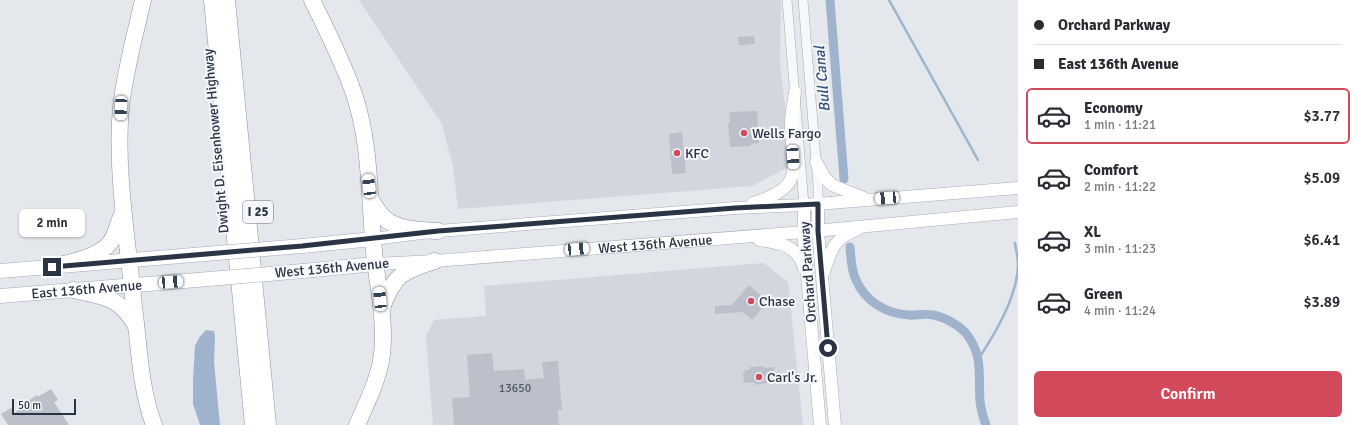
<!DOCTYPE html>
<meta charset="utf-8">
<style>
:root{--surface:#fff;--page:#f2f2f3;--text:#2b2b33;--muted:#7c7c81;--line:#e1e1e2;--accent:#d1495b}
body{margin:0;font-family:Signika,sans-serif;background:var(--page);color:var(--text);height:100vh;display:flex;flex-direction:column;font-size:15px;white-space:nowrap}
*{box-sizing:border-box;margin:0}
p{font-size:13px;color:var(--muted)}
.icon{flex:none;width:22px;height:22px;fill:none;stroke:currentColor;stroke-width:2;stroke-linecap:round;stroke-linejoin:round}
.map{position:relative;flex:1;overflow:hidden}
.drawer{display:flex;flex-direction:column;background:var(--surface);width:340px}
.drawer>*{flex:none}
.hud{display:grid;align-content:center;height:88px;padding:0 16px;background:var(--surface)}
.scale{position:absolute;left:12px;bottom:10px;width:64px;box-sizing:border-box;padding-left:4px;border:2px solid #2b3445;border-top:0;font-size:11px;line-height:14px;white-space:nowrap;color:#2b3445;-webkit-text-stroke:3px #f4f6f9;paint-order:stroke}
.end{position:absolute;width:18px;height:18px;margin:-9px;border:5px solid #2b3445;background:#fff;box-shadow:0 0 0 2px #fff}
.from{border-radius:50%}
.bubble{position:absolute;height:28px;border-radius:6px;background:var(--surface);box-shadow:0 1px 3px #0004;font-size:13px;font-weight:600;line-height:28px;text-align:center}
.car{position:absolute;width:12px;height:24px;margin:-12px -6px;border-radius:5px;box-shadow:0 0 3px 1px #0007;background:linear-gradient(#fff 24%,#345 0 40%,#fff 0 76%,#345 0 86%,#fff 0)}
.hud b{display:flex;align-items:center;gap:14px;height:38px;font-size:15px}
.hud b+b{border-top:1px solid var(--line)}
.hud i{width:10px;height:10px;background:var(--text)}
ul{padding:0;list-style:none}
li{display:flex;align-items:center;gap:12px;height:56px;margin:0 8px 6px;padding:0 8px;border:2px solid transparent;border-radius:6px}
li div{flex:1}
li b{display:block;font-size:15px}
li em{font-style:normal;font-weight:600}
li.on{border-color:var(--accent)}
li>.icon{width:36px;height:36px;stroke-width:1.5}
.primary-button{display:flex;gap:8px;margin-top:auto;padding:8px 16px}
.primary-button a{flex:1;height:46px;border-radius:6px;background:var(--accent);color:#fff;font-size:16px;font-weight:600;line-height:46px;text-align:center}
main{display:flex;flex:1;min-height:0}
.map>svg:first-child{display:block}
.built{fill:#d2d6de}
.water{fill:#9fb4cc}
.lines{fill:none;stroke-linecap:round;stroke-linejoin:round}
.stream{stroke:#9fb4cc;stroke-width:2.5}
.canal{stroke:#9fb4cc;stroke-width:9}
.building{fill:#bbc0ca}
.street-casing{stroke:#a9aeb7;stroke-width:10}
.secondary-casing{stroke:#a9aeb7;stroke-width:13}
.primary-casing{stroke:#a3abb8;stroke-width:15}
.highway-casing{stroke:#8b94a3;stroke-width:17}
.street{stroke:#f7f8fa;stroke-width:9}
.secondary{stroke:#fff;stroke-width:12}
.primary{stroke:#fff;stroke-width:14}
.highway{stroke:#fff;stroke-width:16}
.primary-bridge-casing{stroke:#a3abb8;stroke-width:15;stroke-linecap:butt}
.primary-bridge{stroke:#fff;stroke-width:14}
.route{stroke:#2b3445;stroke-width:5}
.poi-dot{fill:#d1495b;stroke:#f4f6f9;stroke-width:1.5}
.labels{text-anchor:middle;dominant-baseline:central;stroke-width:4;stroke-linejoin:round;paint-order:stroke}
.number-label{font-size:12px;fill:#4f5766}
.shield{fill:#f4f6f9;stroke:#676e7b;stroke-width:1}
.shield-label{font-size:13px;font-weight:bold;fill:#2b3445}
.poi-label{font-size:14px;fill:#2b3445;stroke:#f4f6f9;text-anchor:start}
.street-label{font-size:14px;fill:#2b3445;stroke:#f4f6f9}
.water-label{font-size:15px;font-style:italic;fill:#34527a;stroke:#f4f6f9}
</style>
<main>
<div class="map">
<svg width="1018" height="425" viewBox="0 0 1018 425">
<rect width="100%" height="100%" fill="#e4e7ec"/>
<!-- built -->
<g class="built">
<path d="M 359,0 L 781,0 L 780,63 L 792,165 L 752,186 L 458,209 L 453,166 L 442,124 Z"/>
<path d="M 764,263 L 788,282 L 803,425 L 433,425 L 426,336 L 434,320 L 486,316 L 484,286 Z"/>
</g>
<!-- water -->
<path class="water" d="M 206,330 L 214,331 L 215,336 L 214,362 L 220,425 L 200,425 L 193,404 L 193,380 L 195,346 L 199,338 Z"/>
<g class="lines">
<!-- stream -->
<g class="stream">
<path d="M 889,0 L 978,160"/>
<path d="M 979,358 C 995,334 1018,295 1018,264 C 1018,257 1016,250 1015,243"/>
</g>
<!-- canal -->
<g class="canal">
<path d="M 830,0 L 844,179"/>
<path d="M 850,247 C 851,258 851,270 856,280 C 865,301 886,314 909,315 C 916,316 925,313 933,315 C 944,317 957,324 965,332 C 984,355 978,375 980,401 C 981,410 983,417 986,425"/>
</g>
</g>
<!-- building -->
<g class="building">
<path d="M 754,36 L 755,44 L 739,45 L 738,37 Z"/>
<path d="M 757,111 L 759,143 L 751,144 L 751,146 L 730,147 L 728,123 L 730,123 L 729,112 Z"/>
<path d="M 682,132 L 686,173 L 672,174 L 669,134 Z"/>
<path d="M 749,285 L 768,302 L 752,320 L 743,312 L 715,314 L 715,306 L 732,305 Z"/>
<path d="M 492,353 L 494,371 L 524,369 L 525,380 L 544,378 L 542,362 L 558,361 L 562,410 L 558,410 L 559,425 L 454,425 L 452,398 L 470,397 L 467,355 Z"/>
<path d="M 764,366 L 764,368 L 774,367 L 775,381 L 756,385 L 754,382 L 744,383 L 743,373 L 745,373 L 744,370 L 750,370 L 750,367 Z"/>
<path d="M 51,389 L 58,400 L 54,402 L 69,425 L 8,425 L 1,414 L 11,408 L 14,413 L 30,403 L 28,401 L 37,395 L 38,397 Z"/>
</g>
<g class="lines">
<!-- street casing -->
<g class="street-casing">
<g id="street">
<path d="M 787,0 L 804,205"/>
<path d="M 803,0 L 818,185 L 818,204"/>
</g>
</g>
<!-- secondary casing -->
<g class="secondary-casing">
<g id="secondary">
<path d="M 816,162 L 826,179 L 832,185 L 864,198"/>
<path d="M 753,203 C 808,186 791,169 791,123 C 791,113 794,102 795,92"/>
<path d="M 818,204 L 818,231 L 835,425"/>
<path d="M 804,205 L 804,242 L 820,425"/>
<path d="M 373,239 L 438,231 L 735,208 L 804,205 L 1018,188"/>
<path d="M 759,240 C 780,243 798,245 804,268"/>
<path id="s1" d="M 375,264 L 435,261 L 804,232 L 1018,212"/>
<path d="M 824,272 C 830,251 835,237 858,229"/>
</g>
</g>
<!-- primary casing -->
<g class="primary-casing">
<g id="primary">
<path d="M 302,246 L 373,239"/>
<path d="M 0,271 L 193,255"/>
<path d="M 303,271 L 375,264"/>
<path id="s2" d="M 0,296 L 197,280"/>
</g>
</g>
<!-- highway casing -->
<g class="highway-casing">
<g id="highway">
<path d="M 143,0 C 135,35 125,71 121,107 C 115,170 128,242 134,306 C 139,345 140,388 154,425"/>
<path d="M 212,0 L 253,425"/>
<path d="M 227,0 L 268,425"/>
<path d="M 312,0 C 327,31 343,62 354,94 C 371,144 369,199 374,251 C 377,284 386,320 382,354 C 379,379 367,402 357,425"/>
<path d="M 371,200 C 375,206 379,213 384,218 C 397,230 422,230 438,231"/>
<path d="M 52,267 C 70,262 104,257 113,238 C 117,230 119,220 123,212"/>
<path d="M 73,290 C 104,297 119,296 136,326"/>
<path d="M 382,308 C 394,275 402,271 435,261"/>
</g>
</g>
<!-- street -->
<use href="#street" class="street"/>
<!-- secondary -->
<use href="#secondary" class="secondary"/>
<!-- primary -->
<use href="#primary" class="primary"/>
<!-- highway -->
<use href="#highway" class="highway"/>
<!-- primary-bridge casing -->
<g class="primary-bridge-casing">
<g id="primary-bridge">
<path d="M 193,255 L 302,246"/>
<path d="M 197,280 L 303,271"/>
</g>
</g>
<!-- primary-bridge -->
<use href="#primary-bridge" class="primary-bridge"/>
</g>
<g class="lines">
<!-- route -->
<path class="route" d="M 52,267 L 302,246 L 438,231 L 735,208 L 818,204 L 818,231 L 828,348"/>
</g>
<!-- markers -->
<g class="poi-dot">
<circle cx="744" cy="133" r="4"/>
<circle cx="677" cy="153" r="4"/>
<circle cx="751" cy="301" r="4"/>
<circle cx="759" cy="377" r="4"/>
</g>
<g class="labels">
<!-- number labels -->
<g class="number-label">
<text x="515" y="388">13650</text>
</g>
<!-- shield labels -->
<rect class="shield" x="243" y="201" width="30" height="22" rx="3"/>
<g class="shield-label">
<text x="258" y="212">I 25</text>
</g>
<!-- poi labels -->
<g class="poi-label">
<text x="752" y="133">Wells Fargo</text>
<text x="685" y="153">KFC</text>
<text x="759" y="301">Chase</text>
<text x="767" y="377">Carl's Jr.</text>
</g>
<!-- street labels -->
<g class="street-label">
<text transform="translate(216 141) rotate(-95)">Dwight D. Eisenhower Highway</text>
<text stroke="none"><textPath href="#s1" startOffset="281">West 136th Avenue</textPath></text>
<text transform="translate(332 268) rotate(-5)">West 136th Avenue</text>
<text transform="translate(808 272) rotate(-94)">Orchard Parkway</text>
<text stroke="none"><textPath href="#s2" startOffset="87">East 136th Avenue</textPath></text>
</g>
<!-- water labels -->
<g class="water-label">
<text transform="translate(822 79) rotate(-95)">Bull Canal</text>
</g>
</g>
</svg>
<div class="scale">50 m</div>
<i class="end from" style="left:828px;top:348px"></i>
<i class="end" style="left:52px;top:267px"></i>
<div class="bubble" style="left:19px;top:209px;width:66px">2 min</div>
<i class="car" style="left:121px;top:108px;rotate:182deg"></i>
<i class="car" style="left:793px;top:157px;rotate:177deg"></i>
<i class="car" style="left:369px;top:186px;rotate:353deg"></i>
<i class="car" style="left:887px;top:198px;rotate:266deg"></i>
<i class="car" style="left:577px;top:249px;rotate:85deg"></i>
<i class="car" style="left:171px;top:282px;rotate:86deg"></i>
<i class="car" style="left:380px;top:299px;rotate:354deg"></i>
</div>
<section class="drawer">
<div class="hud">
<b><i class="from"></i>Orchard Parkway</b>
<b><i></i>East 136th Avenue</b>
</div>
<ul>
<li class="on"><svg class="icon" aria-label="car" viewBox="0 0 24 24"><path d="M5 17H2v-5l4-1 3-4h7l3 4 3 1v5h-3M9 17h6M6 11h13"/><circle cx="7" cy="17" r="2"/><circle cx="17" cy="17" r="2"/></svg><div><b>Economy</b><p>1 min · 11:21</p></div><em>$3.77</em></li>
<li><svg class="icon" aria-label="car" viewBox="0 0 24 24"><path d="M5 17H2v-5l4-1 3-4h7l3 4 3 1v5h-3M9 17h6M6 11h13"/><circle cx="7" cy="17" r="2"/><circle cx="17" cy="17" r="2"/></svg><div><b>Comfort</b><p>2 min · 11:22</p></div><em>$5.09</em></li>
<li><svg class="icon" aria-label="car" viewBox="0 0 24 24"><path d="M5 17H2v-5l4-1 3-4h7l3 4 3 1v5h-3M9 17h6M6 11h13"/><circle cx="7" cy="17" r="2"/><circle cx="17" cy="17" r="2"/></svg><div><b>XL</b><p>3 min · 11:23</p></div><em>$6.41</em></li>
<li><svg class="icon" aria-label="car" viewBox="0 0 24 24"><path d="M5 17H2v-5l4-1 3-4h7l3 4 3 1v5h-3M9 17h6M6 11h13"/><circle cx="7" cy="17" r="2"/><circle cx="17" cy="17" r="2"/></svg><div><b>Green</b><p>4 min · 11:24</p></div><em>$3.89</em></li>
</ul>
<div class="primary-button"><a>Confirm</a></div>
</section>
</main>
